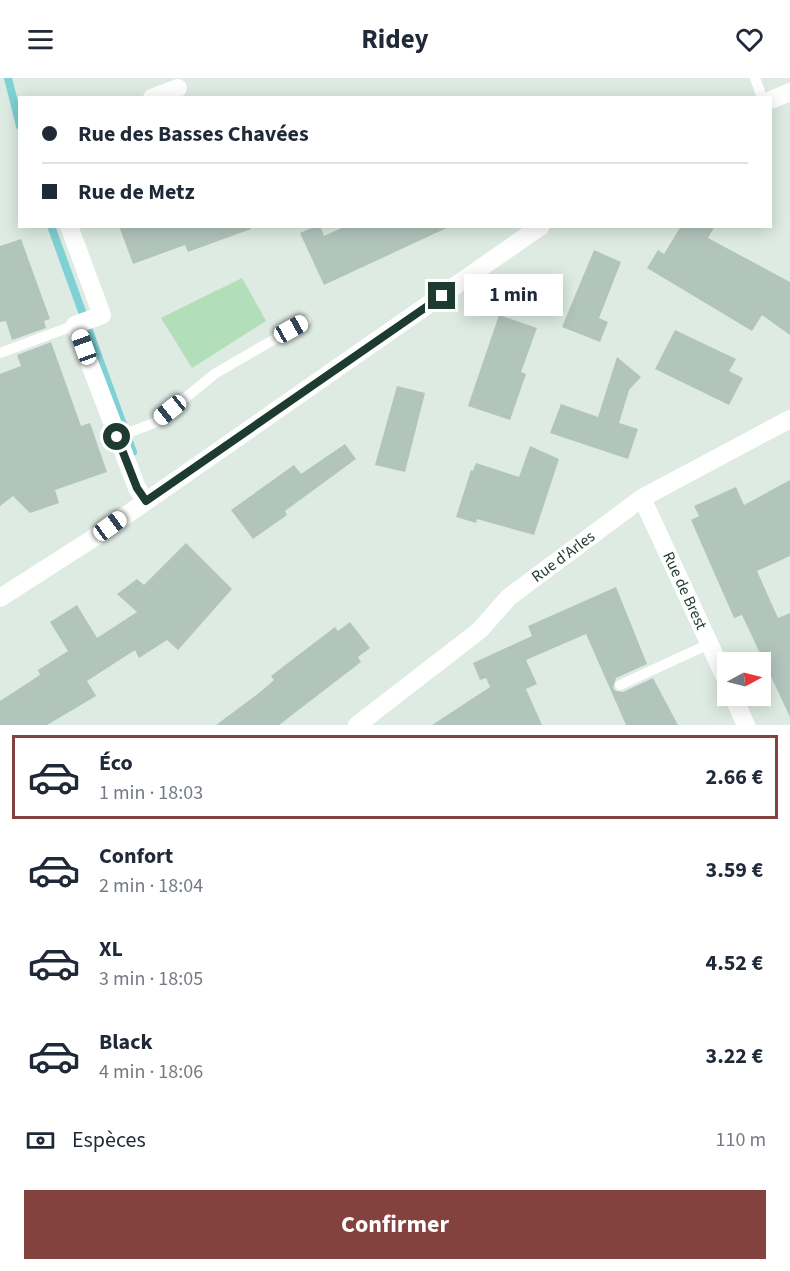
<!DOCTYPE html>
<html lang="fr">
<meta charset="utf-8">
<style>
:root{--surface:#fff;--page:#f6f6f7;--text:#1f2937;--muted:#747a83;--line:#e0e1e3;--accent:#83423e}
body{margin:0;font-family:"Source Sans 3",sans-serif;background:var(--page);color:var(--text);height:100vh;display:flex;flex-direction:column;font-size:22px;white-space:nowrap}
*{box-sizing:border-box;margin:0}
p{font-size:20px;color:var(--muted)}
.icon{flex:none;width:33px;height:33px;fill:none;stroke:currentColor;stroke-width:2;stroke-linecap:round;stroke-linejoin:round}
.map{position:relative;height:647px;overflow:hidden}
.details{display:flex;flex-direction:column;background:var(--surface);flex:1}
.details>*{flex:none}
.hud{position:absolute;left:18px;top:18px;width:754px;height:132px;border-radius:0px;box-shadow:0 3px 15px #0003;display:grid;align-content:center;height:132px;padding:0 24px;background:var(--surface)}
.needle{width:39px;rotate:83deg}
.buttons{position:absolute;left:717px;top:574px;display:grid;gap:12px}
.buttons a{display:grid;place-items:center;width:54px;height:54px;border-radius:0px;background:var(--surface);box-shadow:0 3px 15px #0003;font-size:30px}
.end{position:absolute;width:27px;height:27px;margin:-14px;border:8px solid #1d3b30;background:#fff;box-shadow:0 0 0 3px #fff}
.from{border-radius:50%}
.bubble{position:absolute;height:42px;border-radius:0px;background:var(--surface);box-shadow:0 3px 15px #0003;font-size:20px;font-weight:700;line-height:42px;text-align:center}
.car{position:absolute;width:18px;height:36px;margin:-18px -9px;border-radius:8px;box-shadow:0 0 4px 2px #0007;background:linear-gradient(#fff 24%,#345 0 40%,#fff 0 76%,#345 0 86%,#fff 0)}
.hud b{display:flex;align-items:center;gap:21px;height:57px;font-size:22px}
.hud b+b{border-top:2px solid var(--line)}
.hud i{width:15px;height:15px;background:var(--text)}
ul{padding:10px 0 0;list-style:none}
li{display:flex;align-items:center;gap:18px;height:84px;margin:0 12px 9px;padding:0 12px;border:3px solid transparent;border-radius:0px}
li div{flex:1}
li b{display:block;font-size:22px}
li em{font-style:normal;font-weight:700}
li.selected{border-color:var(--accent)}
li>.icon{width:54px;height:54px;stroke-width:1.5}
.pay{display:flex;align-items:center;gap:15px;height:66px;padding:0 24px;font-size:22px}
.pay p{margin-inline-start:auto}
.primary-button{display:flex;gap:12px;margin-top:auto;padding:12px 24px}
.primary-button a{flex:1;height:69px;border-radius:0px;background:var(--accent);color:#fff;font-size:24px;font-weight:700;line-height:69px;text-align:center}
header{display:flex;justify-content:space-between;align-items:center;height:78px;padding:0 24px;background:var(--surface);font-size:27px;font-weight:700}
.map>svg:first-child{display:block}
.green{fill:#b3deba}
.lines{fill:none;stroke-linecap:round;stroke-linejoin:round}
.stream{stroke:#7fd1d5;stroke-width:8}
.building{fill:#b2c5bc}
.service{stroke:#fff;stroke-width:10}
.minor{stroke:#fff;stroke-width:18}
.tertiary{stroke:#fff;stroke-width:18}
.route{stroke:#1d3b30;stroke-width:8}
.labels{text-anchor:middle;dominant-baseline:central;stroke-width:4.5;stroke-linejoin:round;paint-order:stroke}
.street-label{font-size:16px;fill:#1d3b30;stroke:#edf7f1}
</style>
<header><svg class="icon" aria-label="menu" viewBox="0 0 24 24"><path d="M4 6h16M4 12h16M4 18h16"/></svg>Ridey<svg class="icon" aria-label="heart" viewBox="0 0 24 24"><path d="M12 20l-8-8c-3-5 5-10 8-4 3-6 11-1 8 4z"/></svg></header>
<div class="map">
<svg width="790" height="647" viewBox="0 0 790 647">
<rect width="100%" height="100%" fill="#ddebe3"/>
<!-- green -->
<path class="green" d="M 242,200 L 266,243 L 192,290 L 161,240 Z"/>
<g class="lines">
<!-- stream -->
<g class="stream">
<path d="M 8,0 L 20,48"/>
<path d="M 51,148 L 133,374"/>
</g>
</g>
<!-- building -->
<g class="building">
<path d="M 119,148 L 250,148 L 251,151 L 188,174 L 185,167 L 133,186 Z"/>
<path d="M 316,148 L 320,148 L 324,158 L 346,148 L 451,148 L 324,207 L 300,155 Z"/>
<path d="M 681,148 L 715,148 L 708,160 L 790,204 L 790,257 L 762,237 L 752,253 L 647,190 L 658,172 L 664,176 Z"/>
<path d="M 21,161 L 50,241 L 44,243 L 46,250 L 12,262 L 6,243 L 0,244 L 0,168 Z"/>
<path d="M 594,172 L 621,184 L 599,240 L 608,244 L 600,264 L 562,249 Z"/>
<path d="M 499,237 L 537,250 L 521,294 L 526,296 L 510,342 L 468,328 Z"/>
<path d="M 675,252 L 736,281 L 729,293 L 743,300 L 729,327 L 655,291 Z"/>
<path d="M 51,264 L 81,348 L 90,345 L 107,394 L 55,412 L 59,425 L 30,435 L 13,418 L 0,428 L 0,296 L 21,288 L 17,277 Z"/>
<path d="M 617,279 L 641,299 L 629,312 L 619,345 L 638,351 L 628,381 L 550,355 L 561,326 L 598,339 Z"/>
<path d="M 397,308 L 425,315 L 405,394 L 375,387 Z"/>
<path d="M 345,366 L 356,381 L 285,433 L 287,437 L 253,461 L 231,432 L 294,387 L 301,396 Z"/>
<path d="M 530,368 L 559,381 L 534,457 L 477,441 L 476,445 L 456,439 L 471,392 L 473,393 L 476,385 L 519,399 Z"/>
<path d="M 790,402 L 790,478 L 757,493 L 778,540 L 790,535 L 790,639 L 742,537 L 734,540 L 691,442 L 699,438 L 694,428 L 736,409 L 744,427 Z"/>
<path d="M 186,465 L 232,511 L 178,572 L 167,562 L 139,580 L 135,572 L 87,603 L 96,618 L 47,647 L 0,647 L 0,623 L 40,597 L 38,592 L 68,573 L 50,544 L 77,527 L 97,560 L 137,534 L 117,516 L 137,501 L 144,507 Z"/>
<path d="M 616,509 L 647,586 L 616,600 L 613,610 L 616,613 L 623,614 L 653,600 L 678,647 L 626,647 L 586,556 L 526,582 L 537,606 L 526,611 L 542,647 L 432,647 L 490,609 L 486,600 L 480,602 L 473,585 L 532,558 L 528,548 Z"/>
<path d="M 350,544 L 370,570 L 358,579 L 361,584 L 279,647 L 216,647 L 259,615 L 274,602 L 271,598 L 280,591 L 335,549 L 338,553 Z"/>
</g>
<g class="lines">
<!-- service -->
<g class="service">
<path d="M 755,0 L 762,20"/>
<path d="M 0,275 L 75,247"/>
<path d="M 117,359 L 154,345 L 216,295 L 306,243"/>
<path d="M 620,607 L 709,566"/>
</g>
<!-- minor -->
<g class="minor">
<path d="M 152,20 L 178,10"/>
<path d="M 69,148 L 102,237 L 75,247 L 137,410 L 146,423"/>
<path id="s1" d="M 642,420 L 728,606"/>
<path d="M 733,618 L 746,647"/>
<path id="s2" d="M 357,647 L 480,552 L 509,519 L 642,420 L 790,341"/>
</g>
<!-- tertiary -->
<g class="tertiary">
<path d="M 771,22 L 790,14"/>
<path d="M 0,520 L 92,461 L 541,148"/>
</g>
</g>
<g class="lines">
<!-- route -->
<path class="route" d="M 117,359 L 137,410 L 146,423 L 442,218"/>
</g>
<g class="labels">
<!-- street labels -->
<g class="street-label">
<text stroke="none"><textPath href="#s2" startOffset="267">Rue d'Arles</textPath></text>
<text stroke="none"><textPath href="#s1" startOffset="102">Rue de Brest</textPath></text>
</g>
</g>
</svg>
<div class="buttons">
<a><svg class="needle" viewBox="-14 -14 28 28"><path d="M0-13l5 13h-10z" fill="#e53935"/><path d="M0 13l5-13h-10z" fill="#747a83"/></svg></a>
</div>
<i class="end from" style="left:117px;top:359px"></i>
<i class="end" style="left:442px;top:218px"></i>
<div class="bubble" style="left:464px;top:196px;width:99px">1 min</div>
<i class="car" style="left:291px;top:251px;rotate:61deg"></i>
<i class="car" style="left:84px;top:269px;rotate:340deg"></i>
<i class="car" style="left:170px;top:332px;rotate:231deg"></i>
<i class="car" style="left:110px;top:448px;rotate:54deg"></i>
<div class="hud">
<b><i class="from"></i>Rue des Basses Chavées</b>
<b><i></i>Rue de Metz</b>
</div>
</div>
<section class="details">
<ul>
<li class="selected"><svg class="icon" aria-label="car" viewBox="0 0 24 24"><path d="M5 17H2v-5l4-1 3-4h7l3 4 3 1v5h-3M9 17h6M6 11h13"/><circle cx="7" cy="17" r="2"/><circle cx="17" cy="17" r="2"/></svg><div><b>Éco</b><p>1 min · 18:03</p></div><em>2.66 €</em></li>
<li><svg class="icon" aria-label="car" viewBox="0 0 24 24"><path d="M5 17H2v-5l4-1 3-4h7l3 4 3 1v5h-3M9 17h6M6 11h13"/><circle cx="7" cy="17" r="2"/><circle cx="17" cy="17" r="2"/></svg><div><b>Confort</b><p>2 min · 18:04</p></div><em>3.59 €</em></li>
<li><svg class="icon" aria-label="car" viewBox="0 0 24 24"><path d="M5 17H2v-5l4-1 3-4h7l3 4 3 1v5h-3M9 17h6M6 11h13"/><circle cx="7" cy="17" r="2"/><circle cx="17" cy="17" r="2"/></svg><div><b>XL</b><p>3 min · 18:05</p></div><em>4.52 €</em></li>
<li><svg class="icon" aria-label="car" viewBox="0 0 24 24"><path d="M5 17H2v-5l4-1 3-4h7l3 4 3 1v5h-3M9 17h6M6 11h13"/><circle cx="7" cy="17" r="2"/><circle cx="17" cy="17" r="2"/></svg><div><b>Black</b><p>4 min · 18:06</p></div><em>3.22 €</em></li>
</ul>
<div class="pay"><svg class="icon" aria-label="cash" viewBox="0 0 24 24"><path d="M3 7h18v10H3z"/><circle cx="12" cy="12" r="2"/></svg>Espèces<p>110 m</p></div>
<div class="primary-button"><a>Confirmer</a></div>
</section>
